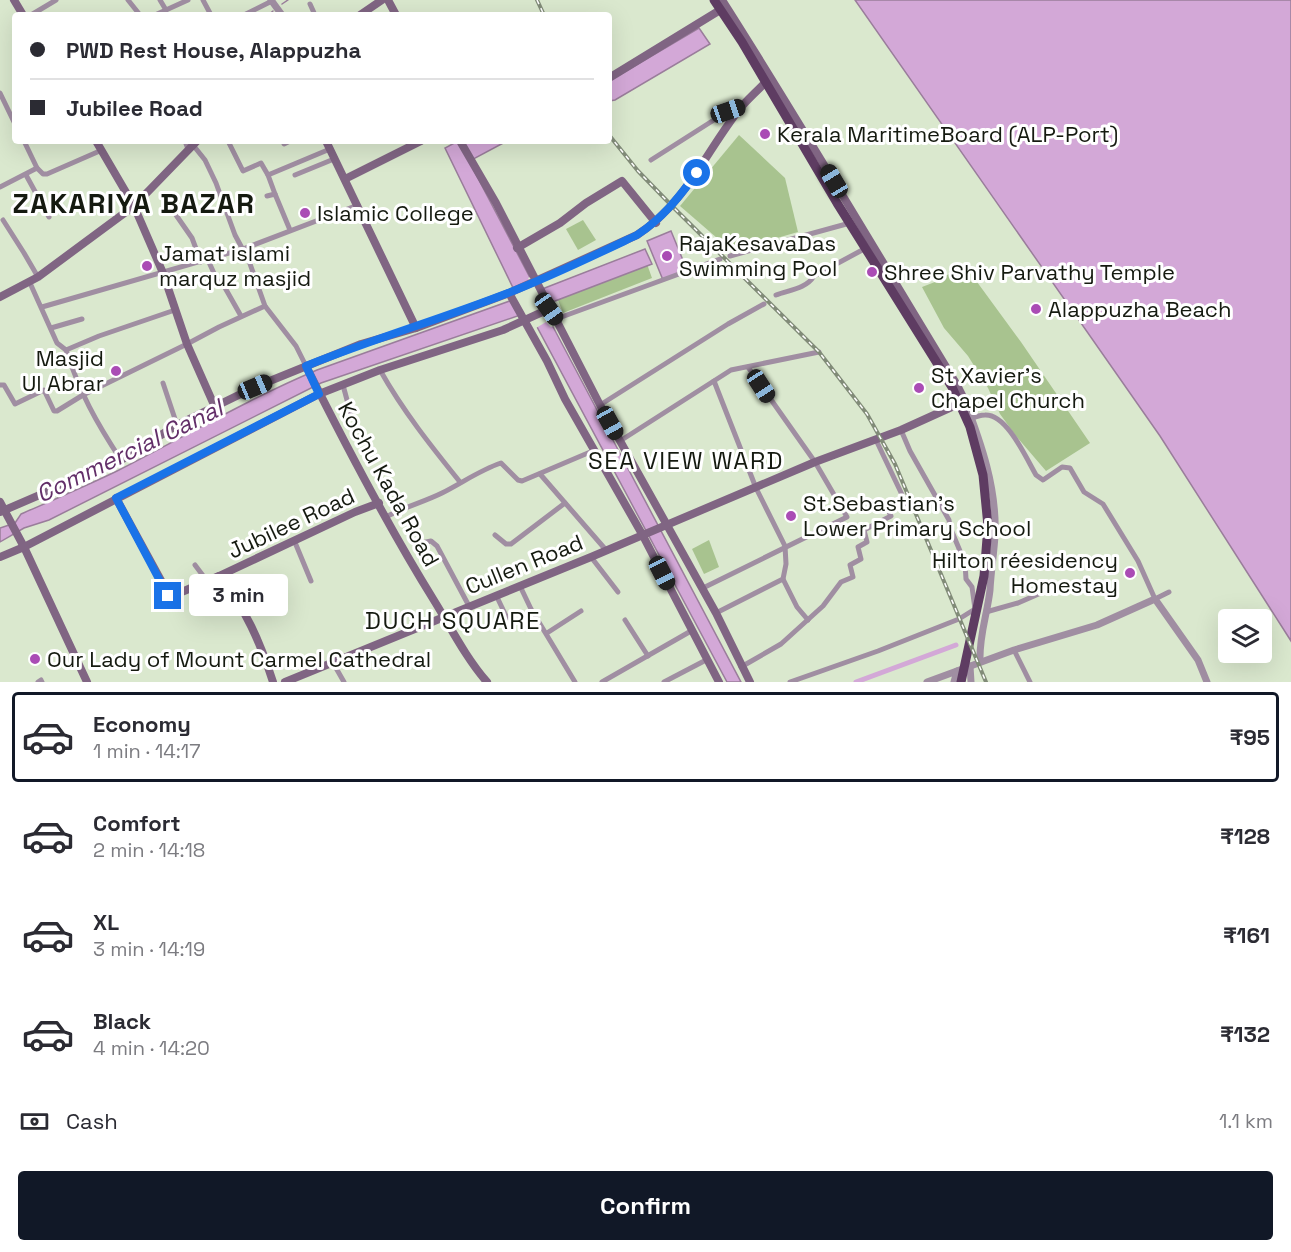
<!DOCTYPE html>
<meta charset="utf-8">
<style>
:root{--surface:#fff;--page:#f2f2f3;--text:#2b2b33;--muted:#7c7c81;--line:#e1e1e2;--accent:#111827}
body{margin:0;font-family:"Space Grotesk",sans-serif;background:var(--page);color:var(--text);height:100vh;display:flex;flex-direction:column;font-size:22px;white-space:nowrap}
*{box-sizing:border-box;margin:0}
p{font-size:20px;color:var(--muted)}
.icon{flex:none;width:33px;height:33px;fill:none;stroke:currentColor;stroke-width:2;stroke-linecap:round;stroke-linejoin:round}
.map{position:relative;height:682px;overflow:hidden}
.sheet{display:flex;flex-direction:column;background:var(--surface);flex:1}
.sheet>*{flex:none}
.top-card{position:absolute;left:12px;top:12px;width:600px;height:132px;border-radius:6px;box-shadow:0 6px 24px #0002;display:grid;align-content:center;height:132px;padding:0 18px;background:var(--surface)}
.controls{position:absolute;left:1218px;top:609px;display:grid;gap:12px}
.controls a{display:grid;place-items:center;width:54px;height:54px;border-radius:6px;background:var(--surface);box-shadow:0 6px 24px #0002;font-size:30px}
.end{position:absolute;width:27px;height:27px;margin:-14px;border:8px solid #1a73e8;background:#fff;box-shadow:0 0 0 3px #fff}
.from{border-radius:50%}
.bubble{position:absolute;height:42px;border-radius:6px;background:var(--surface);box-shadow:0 6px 24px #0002;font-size:20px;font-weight:700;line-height:42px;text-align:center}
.car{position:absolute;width:18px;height:36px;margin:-18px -9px;border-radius:8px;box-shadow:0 0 4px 2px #0007;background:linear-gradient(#222 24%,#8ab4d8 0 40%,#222 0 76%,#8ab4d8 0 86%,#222 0)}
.top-card b{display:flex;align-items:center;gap:21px;height:57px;font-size:22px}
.top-card b+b{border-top:2px solid var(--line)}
.top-card i{width:15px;height:15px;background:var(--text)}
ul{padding:10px 0 0;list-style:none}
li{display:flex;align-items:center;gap:18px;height:90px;margin:0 12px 9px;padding:0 6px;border:3px solid transparent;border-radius:6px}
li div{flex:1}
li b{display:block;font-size:22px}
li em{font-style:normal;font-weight:700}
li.on{border-color:var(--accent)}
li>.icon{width:54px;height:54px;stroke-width:1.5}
.pay{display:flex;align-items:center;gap:15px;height:66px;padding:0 18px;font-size:22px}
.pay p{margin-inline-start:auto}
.primary-button{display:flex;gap:12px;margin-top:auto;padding:12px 18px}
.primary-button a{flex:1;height:69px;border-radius:6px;background:var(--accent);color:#fff;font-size:24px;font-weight:700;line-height:69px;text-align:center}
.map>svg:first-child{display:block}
.green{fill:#a8c38f}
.water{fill:#d3a8d7;stroke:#9a7d9b;stroke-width:1.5}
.pier{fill:#dae8ce}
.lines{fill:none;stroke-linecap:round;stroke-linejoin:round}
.stream{stroke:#9a7d9b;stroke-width:1.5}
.canal{stroke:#d3a8d7;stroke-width:5}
.minor{stroke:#a08ea2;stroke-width:5}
.tertiary{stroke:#a08ea2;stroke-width:7}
.secondary{stroke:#806583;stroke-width:8}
.trunk{stroke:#5e3c62;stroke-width:9}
.rail-casing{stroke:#818b78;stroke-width:4}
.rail{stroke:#fff;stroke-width:1.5;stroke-dasharray:4.5;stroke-linecap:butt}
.route{stroke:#1a73e8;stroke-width:8}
.poi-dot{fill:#aa4cb5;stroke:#fff;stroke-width:2}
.labels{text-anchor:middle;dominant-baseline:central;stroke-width:6;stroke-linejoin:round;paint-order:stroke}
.poi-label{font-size:22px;fill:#151a10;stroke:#fff;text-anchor:start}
.street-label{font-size:22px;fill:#151a10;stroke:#fff}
.water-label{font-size:24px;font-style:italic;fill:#622e68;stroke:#fff}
.neighbourhood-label{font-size:24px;letter-spacing:1.5px;fill:#151a10;stroke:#fff}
.district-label{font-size:28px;font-weight:bold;letter-spacing:1.5px;fill:#151a10;stroke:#fff}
</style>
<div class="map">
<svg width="1291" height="682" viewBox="0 0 1291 682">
<rect width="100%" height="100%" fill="#dae8ce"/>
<!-- green -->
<g class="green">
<path d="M 739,135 L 785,178 L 798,232 L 732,251 L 680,206 Z"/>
<path d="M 583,220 L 596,240 L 578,250 L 566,229 Z"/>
<path d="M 642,250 L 652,278 L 563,313 L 552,285 Z"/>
<path d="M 953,271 L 969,271 L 1021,342 L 1090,443 L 1046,471 L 1016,436 L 1000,414 L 988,388 L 968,356 L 944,328 L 922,287 L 940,280 Z"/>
<path d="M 709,540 L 719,567 L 704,574 L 692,549 Z"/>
</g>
<!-- water -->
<g class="water">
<path d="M 855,0 L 1291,0 L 1291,641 L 1160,436 Z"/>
<path d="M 699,28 L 710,44 L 615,100 L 609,101 L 609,81 Z"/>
<path d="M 458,141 L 507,141 L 475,158 L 470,163 L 537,291 L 645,249 L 652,264 L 542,306 L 741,682 L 727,682 L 529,312 L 321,383 L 49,520 L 24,528 L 0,542 L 0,528 L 15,523 L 21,514 C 53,500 86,486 117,471 C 184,437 248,399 317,370 L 518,298 L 445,148 Z"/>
<path d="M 671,231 L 687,270 L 663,280 L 647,241 Z"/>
</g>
<!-- pier -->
<path class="pier" d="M 533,276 L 556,325 L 551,327 L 546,322 L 536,328 L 532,320 L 520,319 L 511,288 L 529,280 L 528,278 Z"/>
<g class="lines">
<!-- stream -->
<g class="stream">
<path d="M 282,4 L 288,0"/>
<path d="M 268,15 L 273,11"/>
</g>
<!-- canal -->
<path class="canal" d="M 856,682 L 956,645 L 953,646"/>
<!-- minor -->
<g class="minor">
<path d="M 128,0 L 140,15"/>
<path d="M 160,0 L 166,10"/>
<path d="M 203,0 L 211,15"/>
<path d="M 310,4 L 315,15"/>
<path d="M 31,15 L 56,0"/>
<path d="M 155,15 L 188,0"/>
<path d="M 244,15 L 272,1"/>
<path d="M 0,93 L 15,124"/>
<path d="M 24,141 L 37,168"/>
<path d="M 185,141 L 188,149"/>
<path d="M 228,141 L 243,171 L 261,163 L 268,175 L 330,149"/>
<path d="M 284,144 L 290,141"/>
<path d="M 193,145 L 205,160 L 216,183 L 235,235 L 249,261 L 265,306 L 296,346 L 306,366"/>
<path d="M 651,160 L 728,111 L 742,106"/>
<path d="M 26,175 L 49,217"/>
<path d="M 268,175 L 275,194"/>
<path d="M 295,175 L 334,159"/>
<path d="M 0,187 L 37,168 L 43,174 L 47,174 L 102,150"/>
<path d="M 267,196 L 275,194 L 290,230"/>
<path d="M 176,215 L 192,238 L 201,262"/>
<path d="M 3,220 L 24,253 L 38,277"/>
<path d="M 730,256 L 850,223"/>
<path d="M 208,260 L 217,280 L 224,286 L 241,316"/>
<path d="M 30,283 L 57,343 L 66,350 L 99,336 L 175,310"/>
<path d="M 776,295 C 789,290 806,289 814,276 L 866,248"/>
<path d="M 42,307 L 243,249 L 358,205"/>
<path d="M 556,319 L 720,259"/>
<path d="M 51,328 L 82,319"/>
<path d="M 66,350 C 80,393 96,422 121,460"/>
<path d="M 380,370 C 403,411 431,446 460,482"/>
<path d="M 714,381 L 756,488 L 785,546 L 786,564 L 783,579 L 716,613"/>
<path d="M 163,383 L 177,425"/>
<path d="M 0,385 L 4,385 L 15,404 L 44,390 L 54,411 L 57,411 L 83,395 L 187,344 L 219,327 L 265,306"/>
<path d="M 343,385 L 351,415"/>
<path d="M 600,405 L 728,324 L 764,304"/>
<path d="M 971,419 C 975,417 981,415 985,415 C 1007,414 1026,458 1036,475 L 1043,480 L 1062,467 L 1070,468 L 1084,492 L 1103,504 L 1138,561 L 1155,599 L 1169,592"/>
<path d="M 620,441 L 731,370 L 819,352"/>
<path d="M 540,474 L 606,550"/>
<path d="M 386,517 C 404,507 424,502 442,493 C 462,483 480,470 501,463 L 518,480 L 522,481 L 595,450"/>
<path d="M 495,535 L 506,544 L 511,544 L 565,503"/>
<path d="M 294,540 L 311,581"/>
<path d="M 421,543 L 431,541 L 437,546 L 469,606"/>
<path d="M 591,557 L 618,592"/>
<path d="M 195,565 L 207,581"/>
<path d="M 783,579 L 797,607 L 808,620"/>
<path d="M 520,586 L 531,609 L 575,682"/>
<path d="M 703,588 L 847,517 L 815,462 L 748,367"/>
<path d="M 496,595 L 507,618"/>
<path d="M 986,612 L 1018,603 L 1057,586"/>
<path d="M 625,620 L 648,656"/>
<path d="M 547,633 L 581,611"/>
<path d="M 1014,650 L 1030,682"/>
<path d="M 332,661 L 344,682"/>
<path d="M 741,667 L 781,644 L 823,606 L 841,582 L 853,577 L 850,565 L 861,559 L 858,547 L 867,542 L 864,530 L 891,516 L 889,512 L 906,503 L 876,440"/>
<path d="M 38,682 L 41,680 L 42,682"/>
<path d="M 602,682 L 691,631"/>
<path d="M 664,682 L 708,659"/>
<path d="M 790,682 L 878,651 L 959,619 L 975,609 L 972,587 L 966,579 L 965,563 L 950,527 L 949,520 L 910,451 L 901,430"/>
</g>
<!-- tertiary -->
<g class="tertiary">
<path d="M 271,0 L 282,15"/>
<path d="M 965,401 C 981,443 997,488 995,535 C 994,553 991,571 990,590 C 987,616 979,635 980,662"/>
<path d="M 970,666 L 971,682"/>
<path d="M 927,682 L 1014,650 L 1097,625 L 1155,599 L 1198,660 L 1207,682"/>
<path d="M 954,682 L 957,671"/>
</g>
<!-- secondary -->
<g class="secondary">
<path d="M 14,0 L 23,15"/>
<path d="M 388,0 L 396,15"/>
<path d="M 360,15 L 382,0"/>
<path d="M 609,78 L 725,7"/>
<path d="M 96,141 L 134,206 L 163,273 L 187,344 L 214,405"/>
<path d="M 326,141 L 416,328"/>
<path d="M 460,141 L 496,203 L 600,405 L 716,613 L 750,682"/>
<path d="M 345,179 L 421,141"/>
<path d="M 517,248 L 560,223 L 586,203 L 622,181 L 656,223"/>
<path d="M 509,293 L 547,361 L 565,399 L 642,534 L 719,682"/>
<path d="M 0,297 L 38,277 L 134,206 L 197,141"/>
<path d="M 306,366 C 346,446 387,525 435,602 C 451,628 466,658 487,682"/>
<path d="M 116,498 L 170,597 L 219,576 C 246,609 260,642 273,682"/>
<path d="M 0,502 L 24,547 L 87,682"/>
<path d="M 0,512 L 121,460 L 177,425 L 255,387 L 361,344 L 416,328 L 509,293 L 637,235 C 686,204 707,149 742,106 C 750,97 760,88 768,80"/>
<path d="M 0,557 L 24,547 L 319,394 L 380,370 L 503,330 L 549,309"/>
<path d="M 219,576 L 355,512 L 379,503"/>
<path d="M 285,682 L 591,557 L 815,462 L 901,430 L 965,401 L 957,385 C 879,257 803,127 722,0"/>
</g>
<!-- trunk -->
<path class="trunk" d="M 714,0 L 742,42 L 837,203 L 952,387 L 970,427 L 983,475 L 988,526 L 984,576 L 961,682"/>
<!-- rail casing -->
<g class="rail-casing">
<g id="rail">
<path d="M 537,0 L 544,15"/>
<path d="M 609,135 L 638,171 L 672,206 L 819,352 L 867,414 L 895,464 L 986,682"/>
</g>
</g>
<!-- rail -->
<use href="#rail" class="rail"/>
</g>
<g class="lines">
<!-- route -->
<path class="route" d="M 168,596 L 116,498 L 319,394 L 306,366 C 373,339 441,319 508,293 C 552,276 595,255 637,235 C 663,218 679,197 697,173"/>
</g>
<!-- markers -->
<g class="poi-dot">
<circle cx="765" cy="134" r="6"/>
<circle cx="305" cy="213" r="6"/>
<circle cx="667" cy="256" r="6"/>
<circle cx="147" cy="266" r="6"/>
<circle cx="872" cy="272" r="6"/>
<circle cx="1036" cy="309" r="6"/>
<circle cx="116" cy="371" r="6"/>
<circle cx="919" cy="388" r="6"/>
<circle cx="791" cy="516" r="6"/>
<circle cx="1130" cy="573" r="6"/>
<circle cx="35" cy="659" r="6"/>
</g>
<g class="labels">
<!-- poi labels -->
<g class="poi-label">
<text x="777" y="134">Kerala MaritimeBoard (ALP-Port)</text>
<text x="317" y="213">Islamic College</text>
<text x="679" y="243">RajaKesavaDas<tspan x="679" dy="25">Swimming Pool</tspan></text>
<text x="159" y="253">Jamat islami<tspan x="159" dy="25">marquz masjid</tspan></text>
<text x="884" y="272">Shree Shiv Parvathy Temple</text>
<text x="1048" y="309">Alappuzha Beach</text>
<text x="104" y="358" text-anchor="end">Masjid<tspan x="104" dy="25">Ul Abrar</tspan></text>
<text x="931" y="375">St Xavier's<tspan x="931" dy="25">Chapel Church</tspan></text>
<text x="803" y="503">St.Sebastian's<tspan x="803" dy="25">Lower Primary School</tspan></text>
<text x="1118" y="560" text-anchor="end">Hilton réesidency<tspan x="1118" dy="25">Homestay</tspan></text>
<text x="47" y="659">Our Lady of Mount Carmel Cathedral</text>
</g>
<!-- street labels -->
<g class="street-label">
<text transform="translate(389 484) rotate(61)">Kochu Kada Road</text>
<text transform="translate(291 523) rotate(-25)">Jubilee Road</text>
<text transform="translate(524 564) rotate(-22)">Cullen Road</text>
</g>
<!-- water labels -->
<g class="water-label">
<text transform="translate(129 451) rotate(-26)">Commercial Canal</text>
</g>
<!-- neighbourhood labels -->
<g class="neighbourhood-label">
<text x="686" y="460">SEA VIEW WARD</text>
<text x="453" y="620">DUCH SQUARE</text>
</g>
<!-- district labels -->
<g class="district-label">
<text x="134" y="203">ZAKARIYA BAZAR</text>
</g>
</g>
</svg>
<div class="controls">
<a><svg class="icon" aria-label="layers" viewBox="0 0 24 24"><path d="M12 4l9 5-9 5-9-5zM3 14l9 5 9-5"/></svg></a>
</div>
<i class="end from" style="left:697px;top:173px"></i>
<i class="end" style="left:168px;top:596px"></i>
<div class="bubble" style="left:189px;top:574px;width:99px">3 min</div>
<i class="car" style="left:728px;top:111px;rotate:71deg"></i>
<i class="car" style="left:834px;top:181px;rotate:329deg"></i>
<i class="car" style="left:549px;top:309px;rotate:145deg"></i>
<i class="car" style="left:761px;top:386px;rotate:147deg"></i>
<i class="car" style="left:255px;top:387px;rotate:67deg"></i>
<i class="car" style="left:610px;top:423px;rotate:151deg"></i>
<i class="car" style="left:662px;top:573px;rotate:153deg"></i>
<div class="top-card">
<b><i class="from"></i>PWD Rest House, Alappuzha</b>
<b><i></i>Jubilee Road</b>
</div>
</div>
<section class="sheet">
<ul>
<li class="on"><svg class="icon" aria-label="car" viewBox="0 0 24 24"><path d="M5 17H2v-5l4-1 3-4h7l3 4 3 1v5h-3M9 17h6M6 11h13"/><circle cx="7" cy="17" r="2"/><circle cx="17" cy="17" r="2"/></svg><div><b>Economy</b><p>1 min · 14:17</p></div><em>₹95</em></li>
<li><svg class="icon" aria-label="car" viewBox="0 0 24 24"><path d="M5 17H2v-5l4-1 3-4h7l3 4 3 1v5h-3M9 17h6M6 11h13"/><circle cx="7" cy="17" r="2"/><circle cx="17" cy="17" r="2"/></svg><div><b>Comfort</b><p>2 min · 14:18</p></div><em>₹128</em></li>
<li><svg class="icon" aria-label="car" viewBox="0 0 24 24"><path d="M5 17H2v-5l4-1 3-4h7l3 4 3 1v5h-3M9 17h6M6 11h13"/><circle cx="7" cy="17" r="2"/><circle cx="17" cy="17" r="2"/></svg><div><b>XL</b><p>3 min · 14:19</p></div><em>₹161</em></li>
<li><svg class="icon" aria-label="car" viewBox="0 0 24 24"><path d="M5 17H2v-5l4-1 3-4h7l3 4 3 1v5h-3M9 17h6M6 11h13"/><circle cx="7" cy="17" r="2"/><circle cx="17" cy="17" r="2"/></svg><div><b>Black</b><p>4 min · 14:20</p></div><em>₹132</em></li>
</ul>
<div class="pay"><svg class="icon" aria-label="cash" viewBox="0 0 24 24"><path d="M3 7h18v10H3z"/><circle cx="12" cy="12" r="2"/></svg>Cash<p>1.1 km</p></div>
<div class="primary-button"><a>Confirm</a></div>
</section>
